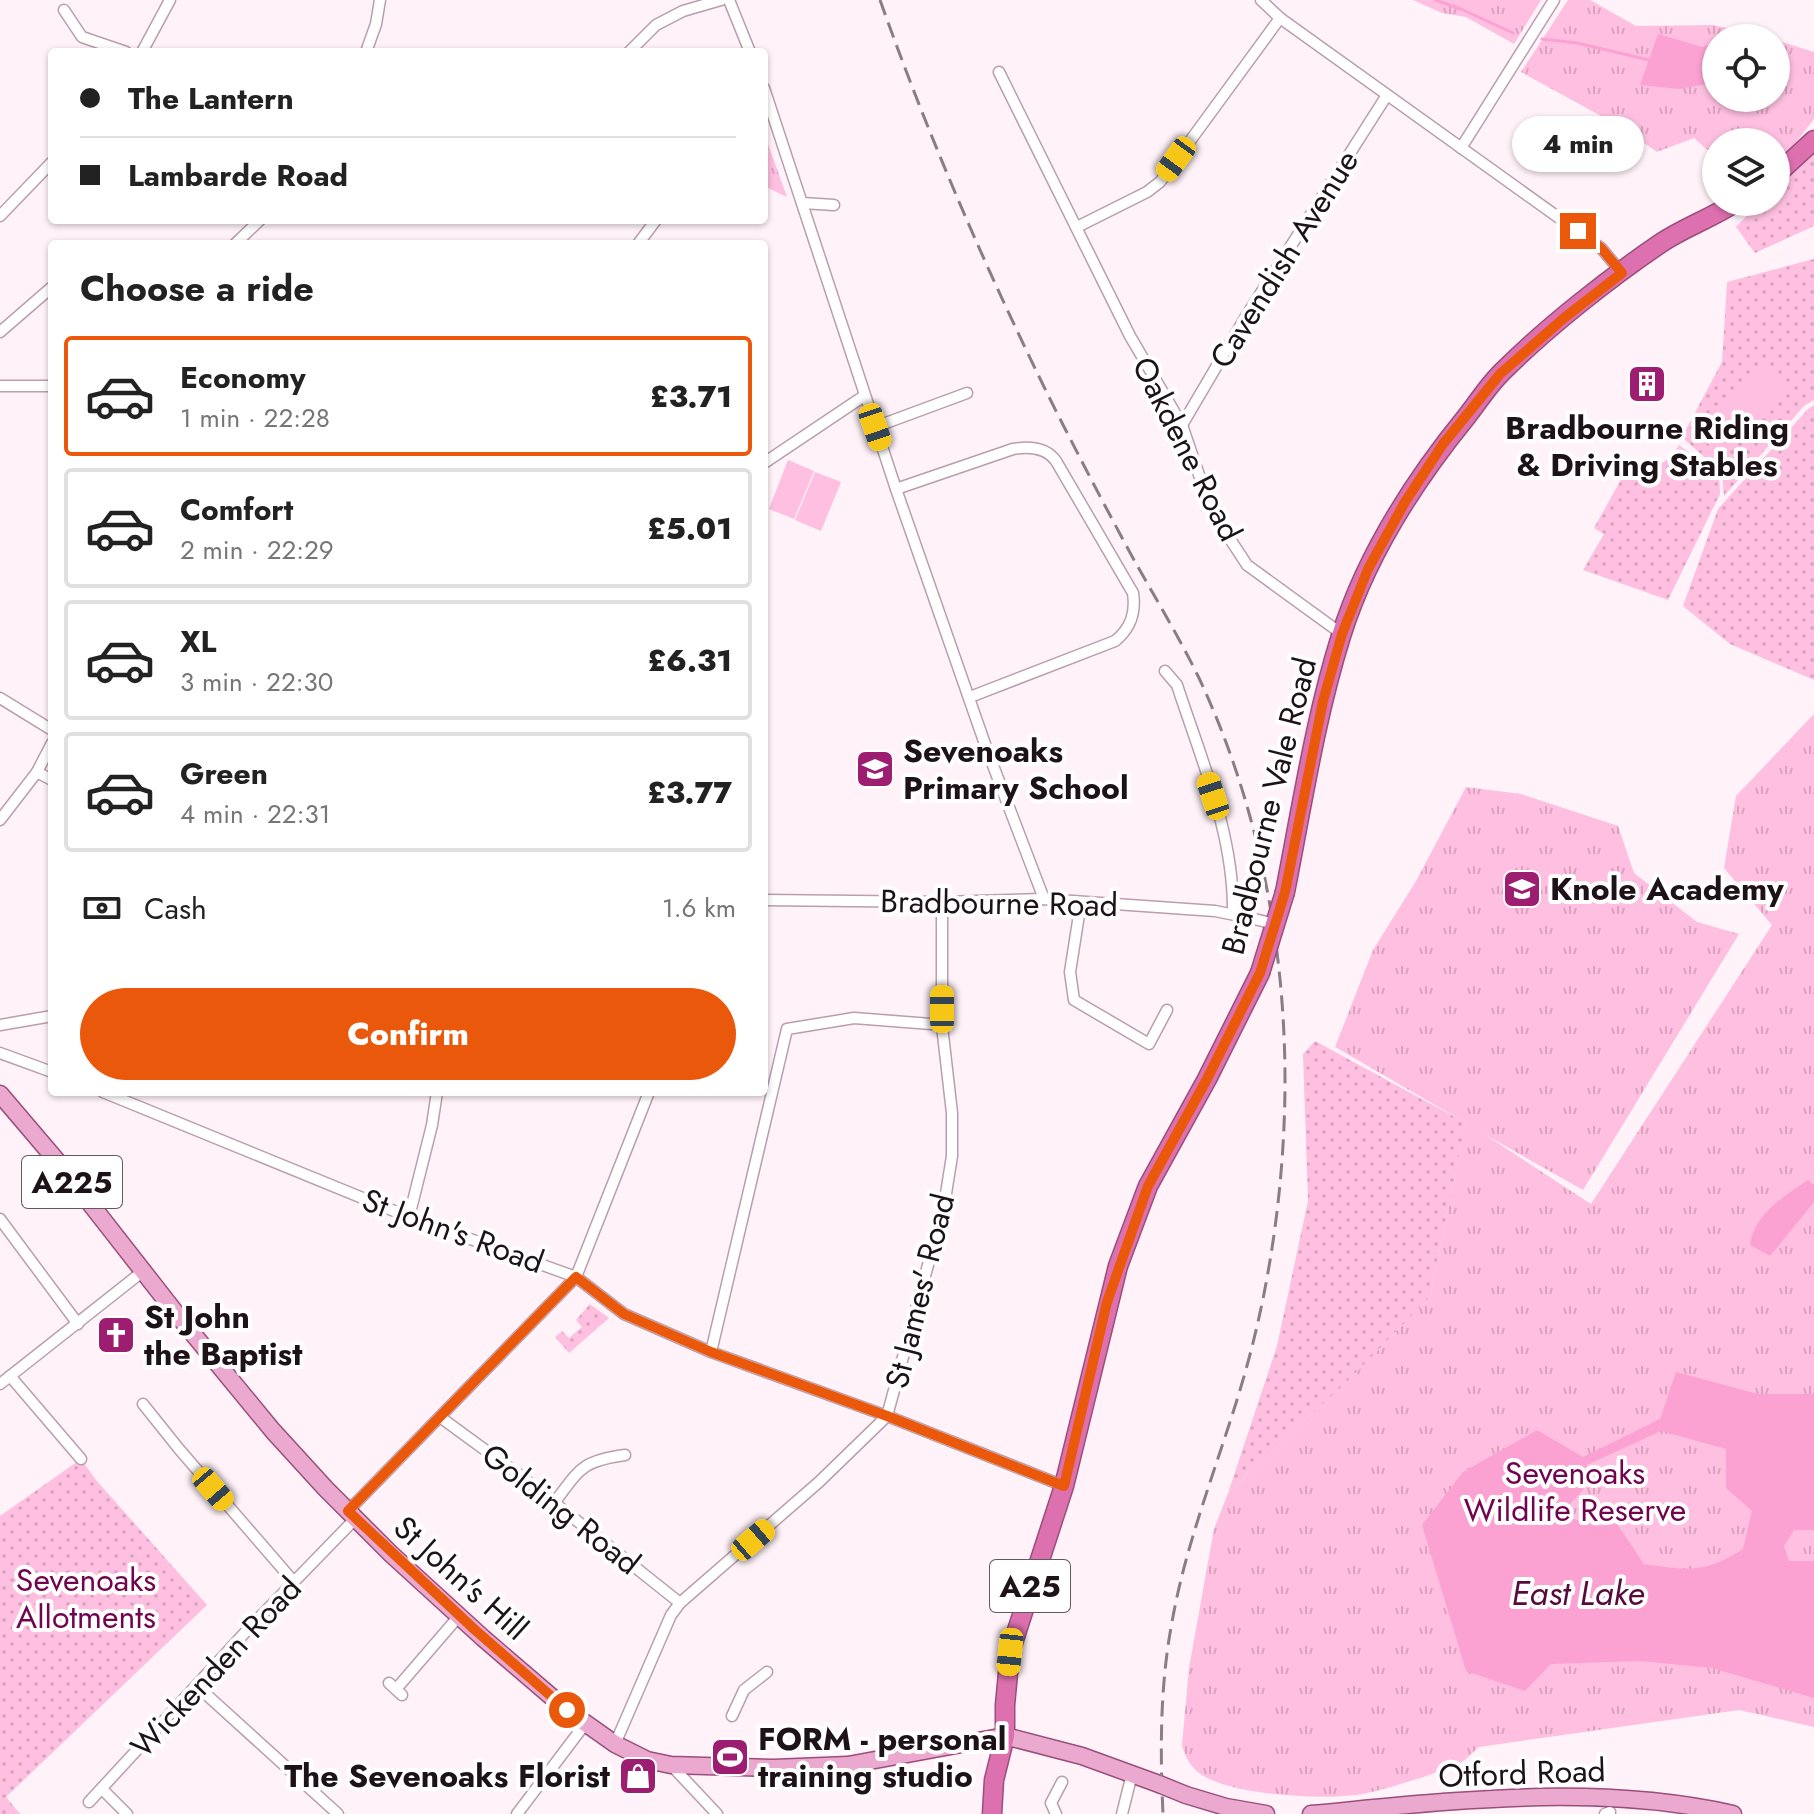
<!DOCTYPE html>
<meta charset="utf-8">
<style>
:root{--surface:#fff;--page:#f2f2f2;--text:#222;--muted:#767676;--line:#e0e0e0;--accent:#ea580c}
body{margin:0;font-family:Jost,sans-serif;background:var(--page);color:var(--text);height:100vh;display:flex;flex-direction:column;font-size:30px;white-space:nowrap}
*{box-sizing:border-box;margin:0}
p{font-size:26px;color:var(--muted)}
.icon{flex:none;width:44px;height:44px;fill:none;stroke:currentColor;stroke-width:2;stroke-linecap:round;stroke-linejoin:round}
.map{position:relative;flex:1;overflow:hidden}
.panel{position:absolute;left:48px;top:240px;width:720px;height:856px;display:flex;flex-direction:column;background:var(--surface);border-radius:8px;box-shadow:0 2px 6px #0004}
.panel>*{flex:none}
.banner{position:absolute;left:48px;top:48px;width:720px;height:176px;border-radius:8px;box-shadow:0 2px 6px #0004;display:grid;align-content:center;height:176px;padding:0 32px;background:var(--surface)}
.controls{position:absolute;left:1702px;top:24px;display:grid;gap:16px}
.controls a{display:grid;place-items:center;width:88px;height:88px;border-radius:50%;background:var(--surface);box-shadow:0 2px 6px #0004;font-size:40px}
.end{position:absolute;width:36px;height:36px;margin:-18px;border:10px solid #ea580c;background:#fff;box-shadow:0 0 0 4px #fff}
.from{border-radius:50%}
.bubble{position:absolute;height:56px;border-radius:28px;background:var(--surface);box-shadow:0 2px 6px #0004;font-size:26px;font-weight:800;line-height:56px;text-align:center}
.car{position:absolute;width:24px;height:48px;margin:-24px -12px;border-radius:10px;box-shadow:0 0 6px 2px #0007;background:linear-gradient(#f5c518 24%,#345 0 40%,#f5c518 0 76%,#345 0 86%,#f5c518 0)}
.banner b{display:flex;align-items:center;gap:28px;height:76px;font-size:30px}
.banner b+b{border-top:2px solid var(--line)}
.banner i{width:20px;height:20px;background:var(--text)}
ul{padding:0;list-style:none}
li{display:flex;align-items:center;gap:24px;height:120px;margin:0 16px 12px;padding:0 16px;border:4px solid var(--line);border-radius:8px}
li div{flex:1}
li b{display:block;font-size:30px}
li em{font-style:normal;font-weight:800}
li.selected{border-color:var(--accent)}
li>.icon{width:72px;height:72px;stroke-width:1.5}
h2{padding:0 32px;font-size:36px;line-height:96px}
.pay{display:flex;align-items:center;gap:20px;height:88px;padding:0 32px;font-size:30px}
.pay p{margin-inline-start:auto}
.button{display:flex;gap:16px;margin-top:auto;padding:16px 32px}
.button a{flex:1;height:92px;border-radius:48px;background:var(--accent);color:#fff;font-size:32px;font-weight:800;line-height:92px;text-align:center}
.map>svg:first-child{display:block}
.grass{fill:url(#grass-dots)}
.park{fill:url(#park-tufts)}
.pitch{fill:#febfe0}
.water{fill:#fba2d3;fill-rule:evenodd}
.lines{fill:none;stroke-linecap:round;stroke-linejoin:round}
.stream{stroke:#fba2d3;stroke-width:3}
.street-casing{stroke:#ba9ead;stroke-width:13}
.primary-casing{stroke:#994f7a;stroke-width:19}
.highway-casing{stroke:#994f7a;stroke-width:21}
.street{stroke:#fff;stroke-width:10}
.primary{stroke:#eba9cf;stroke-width:16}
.highway{stroke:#dd70af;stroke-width:18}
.rail{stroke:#897e83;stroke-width:3;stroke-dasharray:16 8;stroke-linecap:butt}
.street-bridge-casing{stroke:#ba9ead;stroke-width:13;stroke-linecap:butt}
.primary-bridge-casing{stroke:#994f7a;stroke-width:19;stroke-linecap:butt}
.highway-bridge-casing{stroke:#994f7a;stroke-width:21;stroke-linecap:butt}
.street-bridge{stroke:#fff;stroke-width:10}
.primary-bridge{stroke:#eba9cf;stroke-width:16}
.highway-bridge{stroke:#dd70af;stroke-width:18}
.route{stroke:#ea580c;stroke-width:10}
.labels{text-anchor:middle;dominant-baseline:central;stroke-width:8;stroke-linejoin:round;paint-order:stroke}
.shield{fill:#fff;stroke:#60595d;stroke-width:2}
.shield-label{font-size:30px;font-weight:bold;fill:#1c1217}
.street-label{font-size:32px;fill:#1c1217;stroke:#fff}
.poi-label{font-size:32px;font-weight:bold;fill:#1c1217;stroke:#fff;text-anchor:start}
.park-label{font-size:32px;fill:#71034f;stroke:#fff}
.water-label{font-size:34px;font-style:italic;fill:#58093e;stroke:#fff}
</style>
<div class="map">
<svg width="1814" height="1814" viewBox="0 0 1814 1814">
<defs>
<pattern id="grass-dots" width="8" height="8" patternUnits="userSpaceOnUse" patternTransform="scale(2)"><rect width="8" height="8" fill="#febfe0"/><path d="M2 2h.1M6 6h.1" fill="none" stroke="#d9a3bf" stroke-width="1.8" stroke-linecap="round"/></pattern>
<pattern id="park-tufts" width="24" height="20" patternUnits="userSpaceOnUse" patternTransform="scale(2)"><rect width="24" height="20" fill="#febfe0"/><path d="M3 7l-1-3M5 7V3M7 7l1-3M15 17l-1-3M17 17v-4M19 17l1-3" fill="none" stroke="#d9a3bf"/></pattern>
</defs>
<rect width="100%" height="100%" fill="#fff2f8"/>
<!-- grass -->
<g class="grass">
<path d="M 1814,147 L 1814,226 L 1755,253 L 1736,227 L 1760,202 L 1776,202 L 1776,186 Z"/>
<path d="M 1814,259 L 1814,400 L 1804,406 L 1724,496 L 1722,473 L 1682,437 L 1722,362 L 1727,282 Z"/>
<path d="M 1814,405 L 1814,680 L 1730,644 L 1683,606 L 1718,509 L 1808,409 Z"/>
<path d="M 1679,445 L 1719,475 L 1720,494 L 1668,600 L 1583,570 L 1604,534 L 1594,528 L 1632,460 L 1657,466 L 1671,457 Z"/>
<path d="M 1315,1041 L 1466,1123 L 1430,1297 L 1350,1379 L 1228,1493 L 1277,1346 L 1308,1201 L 1303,1054 Z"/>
<path d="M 590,1304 L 609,1318 L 569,1353 L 555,1337 L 562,1331 L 569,1338 L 582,1327 L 576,1320 Z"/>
<path d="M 81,1459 L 96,1480 L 207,1605 L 6,1797 L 20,1814 L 0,1814 L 0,1516 Z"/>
</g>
<!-- park -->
<g class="park">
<path d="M 1413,0 L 1541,0 L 1514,44 L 1466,17 L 1442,13 Z"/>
<path d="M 1568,0 L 1590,0 L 1636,26 L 1713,25 L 1772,38 L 1716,38 L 1716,98 L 1776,98 L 1776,40 L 1814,52 L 1814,119 L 1776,168 L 1776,142 L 1716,142 L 1716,158 L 1694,138 L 1657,152 L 1621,127 L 1521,72 Z"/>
<path d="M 764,133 L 787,197 L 764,186 Z"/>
<path d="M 1814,714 L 1814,1727 L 1739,1710 L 1479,1747 C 1473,1752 1467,1759 1460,1763 C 1440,1773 1395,1786 1372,1792 C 1335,1802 1234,1796 1202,1775 C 1191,1768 1185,1757 1182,1745 L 1189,1668 L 1214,1529 L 1228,1493 L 1350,1379 L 1430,1297 L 1466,1123 L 1335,1047 L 1373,950 L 1416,881 L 1466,787 L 1521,794 L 1618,826 L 1634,873 L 1697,922 L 1739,934 L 1583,1190 L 1484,1134 L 1591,1204 L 1772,925 L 1724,868 L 1736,796 Z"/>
</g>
<!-- pitch -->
<g class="pitch">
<path d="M 1759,365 L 1770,366 L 1787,382 L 1786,390 L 1724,451 L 1716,451 L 1697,434 L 1698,424 Z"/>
<path d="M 788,460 L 814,471 L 794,519 L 769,509 Z"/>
<path d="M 815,472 L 841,482 L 821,531 L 795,520 Z"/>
</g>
<!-- water -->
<g class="water">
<path d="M 1658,34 L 1702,47 L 1716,42 L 1716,90 L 1713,83 L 1679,89 L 1640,85 Z"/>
<path d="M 1808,1180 L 1814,1185 L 1814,1202 L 1770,1256 L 1750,1245 C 1754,1214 1784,1196 1808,1180 Z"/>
<path d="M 1676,1372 L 1758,1394 L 1814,1394 L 1814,1530 L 1794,1530 L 1784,1546 L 1789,1561 L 1814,1561 L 1814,1698 L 1712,1668 L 1640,1661 L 1551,1664 L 1525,1691 L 1466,1671 L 1422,1525 L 1463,1472 L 1537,1430 L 1583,1457 L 1660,1419 ZM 1661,1431 L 1726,1449 L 1726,1488 L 1752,1511 L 1743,1549 C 1704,1574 1688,1570 1644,1564 L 1617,1524 L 1595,1526 L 1571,1518 L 1569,1505 L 1583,1490 L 1587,1465 Z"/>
</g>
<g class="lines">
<!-- stream -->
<g class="stream">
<path d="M 1435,0 L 1461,9 L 1513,33"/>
<path d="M 1542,39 L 1577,43 L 1649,60"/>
</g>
<!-- street casing -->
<g class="street-casing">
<g id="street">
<path d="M 729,0 L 750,52"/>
<path d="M 1261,0 L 1280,18 L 1601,248 L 1622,273"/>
<path d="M 64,10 L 82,37 L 126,52"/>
<path d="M 142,52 L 170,0"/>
<path d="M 366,52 L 376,24 L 380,0"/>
<path d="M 629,52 L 656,25 L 683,11 L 721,0"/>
<path d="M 999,72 L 1130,336 L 1182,425 L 1211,510 L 1247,565 L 1342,634"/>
<path d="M 764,88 L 896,489 L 986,747 L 1044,899"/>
<path d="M 1461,148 L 1554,0"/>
<path d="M 802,203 L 834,205"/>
<path d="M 0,216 L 52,162"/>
<path d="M 1077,227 L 1147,192 L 1160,182 L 1280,18"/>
<path d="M 235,244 L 260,220"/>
<path d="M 638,244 L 656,220"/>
<path d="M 0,332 L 52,287"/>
<path d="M 0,386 L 52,386"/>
<path d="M 1182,425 L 1245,318 L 1387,95"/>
<path d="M 875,427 L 967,393"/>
<path d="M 764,463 L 864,396"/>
<path d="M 896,489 L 1013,449 C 1030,446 1046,447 1056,461 L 1133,593 C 1136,613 1131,628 1115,641 L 970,697"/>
<path d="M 1165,671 L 1177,685 C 1201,759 1234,834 1233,913"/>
<path d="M 0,698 L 52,730"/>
<path d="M 37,772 L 52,780"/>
<path d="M 0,820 L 37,772 L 52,743"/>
<path d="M 764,900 L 942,902 L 1044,899 L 1215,911 L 1250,918"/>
<path d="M 1081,902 L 1070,972 L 1074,1000 L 1149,1044 L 1167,1010"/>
<path d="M 0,1025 L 52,1016"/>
<path d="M 0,1053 L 52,1072"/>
<path d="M 103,1092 L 409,1217 L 576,1277 L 624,1314 L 711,1352 L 887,1416 L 1064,1486"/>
<path d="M 409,1217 L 432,1125 L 437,1092"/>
<path d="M 0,1219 L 78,1324"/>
<path d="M 711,1352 L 787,1029 L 854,1018 L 931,1024 L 937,1021 L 942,1009 L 942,902"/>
<path d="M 10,1376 L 81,1459"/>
<path d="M 0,1384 L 142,1272"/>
<path d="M 143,1404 L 179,1449 L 294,1582"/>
<path d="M 440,1417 L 522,1477 L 680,1603"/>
<path d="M 554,1503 C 580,1469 581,1461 625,1455"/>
<path d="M 348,1511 L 576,1277 L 649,1092"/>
<path d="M 389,1683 L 402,1695"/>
<path d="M 198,1687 L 338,1814"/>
<path d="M 397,1688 L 459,1616"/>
<path d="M 732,1716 L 744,1690 L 767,1672"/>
<path d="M 615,1744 L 671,1615 L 680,1603 L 819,1482 L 887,1416 L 944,1206 L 952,1156 L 952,1113 L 942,1026 L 937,1021"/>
<path d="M 671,1765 L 717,1814"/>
<path d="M 102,1789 L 127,1814"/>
<path d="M 89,1802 L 253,1624 L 355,1519"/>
<path d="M 517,1814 L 585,1724"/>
<path d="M 1056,1814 L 1051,1803 L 1062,1782"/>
<path d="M 1122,1814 L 1132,1774"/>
<path d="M 1605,1814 L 1610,1812"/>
</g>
</g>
<!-- primary casing -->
<g class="primary-casing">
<g id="primary">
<path d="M 0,1094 L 57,1161 L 175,1312 L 273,1431 L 326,1489 L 391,1554 L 483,1638 L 567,1710 L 615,1744 L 647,1760 L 671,1765 L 774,1768 L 848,1765 L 1005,1736 L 1082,1756 L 1159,1784"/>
<path d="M 1186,1795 L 1226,1807 L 1266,1814"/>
<path d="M 1311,1814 C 1452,1801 1594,1783 1733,1814"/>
</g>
</g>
<!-- highway casing -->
<g class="highway-casing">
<g id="highway">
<path d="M 1776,175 L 1814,140"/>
<path d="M 1285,892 C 1302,806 1315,719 1341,636 C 1366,556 1414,481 1467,416 C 1478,402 1488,386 1501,373 C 1546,328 1608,279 1661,243 C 1685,227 1712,218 1736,202"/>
<path d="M 992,1814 L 994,1780 L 1005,1736 L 1005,1705 L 1010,1652 L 1064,1486 L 1118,1266 L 1148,1186 L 1207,1079 L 1260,973"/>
</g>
</g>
<!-- street -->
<use href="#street" class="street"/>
<!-- primary -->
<use href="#primary" class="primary"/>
<!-- highway -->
<use href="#highway" class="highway"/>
<!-- rail -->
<path class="rail" d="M 880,0 C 930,141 991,281 1058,415 C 1083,464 1108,512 1134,560 C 1156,599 1179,637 1199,678 C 1259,806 1286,948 1285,1089 C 1284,1184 1271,1281 1245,1373 C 1221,1457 1187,1537 1172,1622 C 1160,1685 1160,1750 1163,1814"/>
<!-- street-bridge casing -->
<g class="street-bridge-casing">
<path id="street-bridge" d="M 1250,918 L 1275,924"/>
</g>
<!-- primary-bridge casing -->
<g class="primary-bridge-casing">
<path id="primary-bridge" d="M 1159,1784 L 1186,1795"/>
</g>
<!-- highway-bridge casing -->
<g class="highway-bridge-casing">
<path id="highway-bridge" d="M 1260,973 L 1285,892"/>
</g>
<!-- street-bridge -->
<use href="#street-bridge" class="street-bridge"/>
<!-- primary-bridge -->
<use href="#primary-bridge" class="primary-bridge"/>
<!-- highway-bridge -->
<use href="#highway-bridge" class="highway-bridge"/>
</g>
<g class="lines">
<!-- route -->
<path class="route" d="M 567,1710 L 474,1629 L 348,1511 L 576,1277 L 624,1314 L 711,1352 L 887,1416 L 1064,1486 L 1107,1302 L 1148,1186 L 1207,1079 L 1260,973 L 1285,892 L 1323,701 L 1342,634 L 1368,569 L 1405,502 L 1443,444 L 1500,374 L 1564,318 L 1622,273 L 1601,248 L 1578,231"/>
</g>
<!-- icons -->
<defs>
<g id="building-square" transform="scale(2)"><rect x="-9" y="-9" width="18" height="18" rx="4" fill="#9d1d71" stroke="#fff"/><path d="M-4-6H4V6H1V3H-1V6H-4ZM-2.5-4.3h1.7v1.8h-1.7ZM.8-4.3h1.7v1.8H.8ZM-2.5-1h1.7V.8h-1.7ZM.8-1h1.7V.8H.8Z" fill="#fff"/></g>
<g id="school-square" transform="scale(2)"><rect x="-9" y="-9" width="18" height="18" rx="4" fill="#9d1d71" stroke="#fff"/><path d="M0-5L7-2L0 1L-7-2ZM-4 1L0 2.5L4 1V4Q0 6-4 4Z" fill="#fff"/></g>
<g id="church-square" transform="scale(2)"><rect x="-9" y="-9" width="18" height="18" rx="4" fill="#9d1d71" stroke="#fff"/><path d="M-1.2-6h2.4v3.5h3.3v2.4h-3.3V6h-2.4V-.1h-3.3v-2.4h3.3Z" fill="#fff"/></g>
<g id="stadium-square" transform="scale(2)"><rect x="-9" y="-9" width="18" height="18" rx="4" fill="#9d1d71" stroke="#fff"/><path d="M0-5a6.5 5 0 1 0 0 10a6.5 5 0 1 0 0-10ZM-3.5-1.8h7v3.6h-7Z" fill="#fff"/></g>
<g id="shop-square" transform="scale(2)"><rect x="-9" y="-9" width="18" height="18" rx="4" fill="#9d1d71" stroke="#fff"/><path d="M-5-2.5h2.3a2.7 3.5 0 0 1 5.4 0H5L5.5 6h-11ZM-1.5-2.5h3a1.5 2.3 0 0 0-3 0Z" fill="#fff"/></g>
</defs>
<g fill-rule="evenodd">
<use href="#building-square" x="1647" y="384"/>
<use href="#school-square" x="875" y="769"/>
<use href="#school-square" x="1522" y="889"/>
<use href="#church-square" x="116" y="1335"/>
<use href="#stadium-square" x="730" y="1757"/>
<use href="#shop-square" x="638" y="1776"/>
</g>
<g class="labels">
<!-- shield labels -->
<g class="shield">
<rect x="22" y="1156" width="100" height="52" rx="6"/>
<rect x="990" y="1560" width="80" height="52" rx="6"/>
</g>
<g class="shield-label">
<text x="72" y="1182">A225</text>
<text x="1030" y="1586">A25</text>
</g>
<!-- street labels -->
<g class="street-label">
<text transform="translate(1284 259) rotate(-58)">Cavendish Avenue</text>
<text transform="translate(1187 449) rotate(63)">Oakdene Road</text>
<text transform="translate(1269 806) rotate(-76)">Bradbourne Vale Road</text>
<text transform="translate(999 903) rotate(1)">Bradbourne Road</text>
<text transform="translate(453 1231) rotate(20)">St John's Road</text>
<text transform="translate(920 1291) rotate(-76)">St James' Road</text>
<text transform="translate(561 1509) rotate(38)">Golding Road</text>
<text transform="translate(461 1578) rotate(42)">St John's Hill</text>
<text transform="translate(216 1667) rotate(-47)">Wickenden Road</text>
<text transform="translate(1522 1773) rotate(-2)">Otford Road</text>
</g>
<!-- poi labels -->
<g class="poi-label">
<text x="1647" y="428" text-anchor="middle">Bradbourne Riding<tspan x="1647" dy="37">&amp; Driving Stables</tspan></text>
<text x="903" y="751">Sevenoaks<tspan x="903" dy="37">Primary School</tspan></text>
<text x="1550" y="889">Knole Academy</text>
<text x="144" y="1317">St John<tspan x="144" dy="37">the Baptist</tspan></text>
<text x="758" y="1739">FORM - personal<tspan x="758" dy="37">training studio</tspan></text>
<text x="610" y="1776" text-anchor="end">The Sevenoaks Florist</text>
</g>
<!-- park labels -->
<g class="park-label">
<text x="1575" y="1473">Sevenoaks<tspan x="1575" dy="37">Wildlife Reserve</tspan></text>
<text x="86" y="1580">Sevenoaks<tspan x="86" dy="37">Allotments</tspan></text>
</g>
<!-- water labels -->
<g class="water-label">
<text x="1578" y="1593">East Lake</text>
</g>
</g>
</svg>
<div class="controls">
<a><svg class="icon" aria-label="locate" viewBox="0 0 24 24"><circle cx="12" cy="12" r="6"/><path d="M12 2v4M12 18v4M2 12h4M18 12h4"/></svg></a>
<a><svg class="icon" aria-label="layers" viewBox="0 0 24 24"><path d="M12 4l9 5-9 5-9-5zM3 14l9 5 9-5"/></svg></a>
</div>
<i class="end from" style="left:567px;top:1710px"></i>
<i class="end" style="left:1578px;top:231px"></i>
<div class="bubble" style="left:1512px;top:116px;width:132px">4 min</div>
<i class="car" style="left:1176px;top:159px;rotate:216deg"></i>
<i class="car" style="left:875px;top:427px;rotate:161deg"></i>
<i class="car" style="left:1213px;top:796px;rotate:342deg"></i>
<i class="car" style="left:942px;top:1009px;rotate:0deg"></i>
<i class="car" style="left:213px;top:1489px;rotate:139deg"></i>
<i class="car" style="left:753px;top:1540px;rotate:49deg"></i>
<i class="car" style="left:1010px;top:1652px;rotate:186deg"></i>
<div class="banner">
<b><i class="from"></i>The Lantern</b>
<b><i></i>Lambarde Road</b>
</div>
<section class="panel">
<h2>Choose a ride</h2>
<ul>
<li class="selected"><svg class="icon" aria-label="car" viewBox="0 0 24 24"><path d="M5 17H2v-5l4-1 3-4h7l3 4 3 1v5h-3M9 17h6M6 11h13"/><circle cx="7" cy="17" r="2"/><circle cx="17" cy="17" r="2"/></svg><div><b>Economy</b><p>1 min · 22:28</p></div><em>£3.71</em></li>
<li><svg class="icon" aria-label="car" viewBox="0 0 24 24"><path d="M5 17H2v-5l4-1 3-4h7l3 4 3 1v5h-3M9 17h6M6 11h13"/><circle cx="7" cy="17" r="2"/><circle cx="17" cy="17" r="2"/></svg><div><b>Comfort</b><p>2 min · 22:29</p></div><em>£5.01</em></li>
<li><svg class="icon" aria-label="car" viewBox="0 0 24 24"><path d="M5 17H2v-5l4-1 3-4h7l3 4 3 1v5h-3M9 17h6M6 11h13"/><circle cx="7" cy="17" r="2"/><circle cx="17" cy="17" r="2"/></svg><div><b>XL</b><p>3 min · 22:30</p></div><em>£6.31</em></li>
<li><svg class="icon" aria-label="car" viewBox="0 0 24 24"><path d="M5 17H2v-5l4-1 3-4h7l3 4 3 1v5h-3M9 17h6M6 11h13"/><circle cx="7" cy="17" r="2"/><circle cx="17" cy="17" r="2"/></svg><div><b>Green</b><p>4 min · 22:31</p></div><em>£3.77</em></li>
</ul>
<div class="pay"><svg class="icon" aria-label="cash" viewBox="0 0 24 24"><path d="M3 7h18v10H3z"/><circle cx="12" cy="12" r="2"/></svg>Cash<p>1.6 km</p></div>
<div class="button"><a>Confirm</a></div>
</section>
</div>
